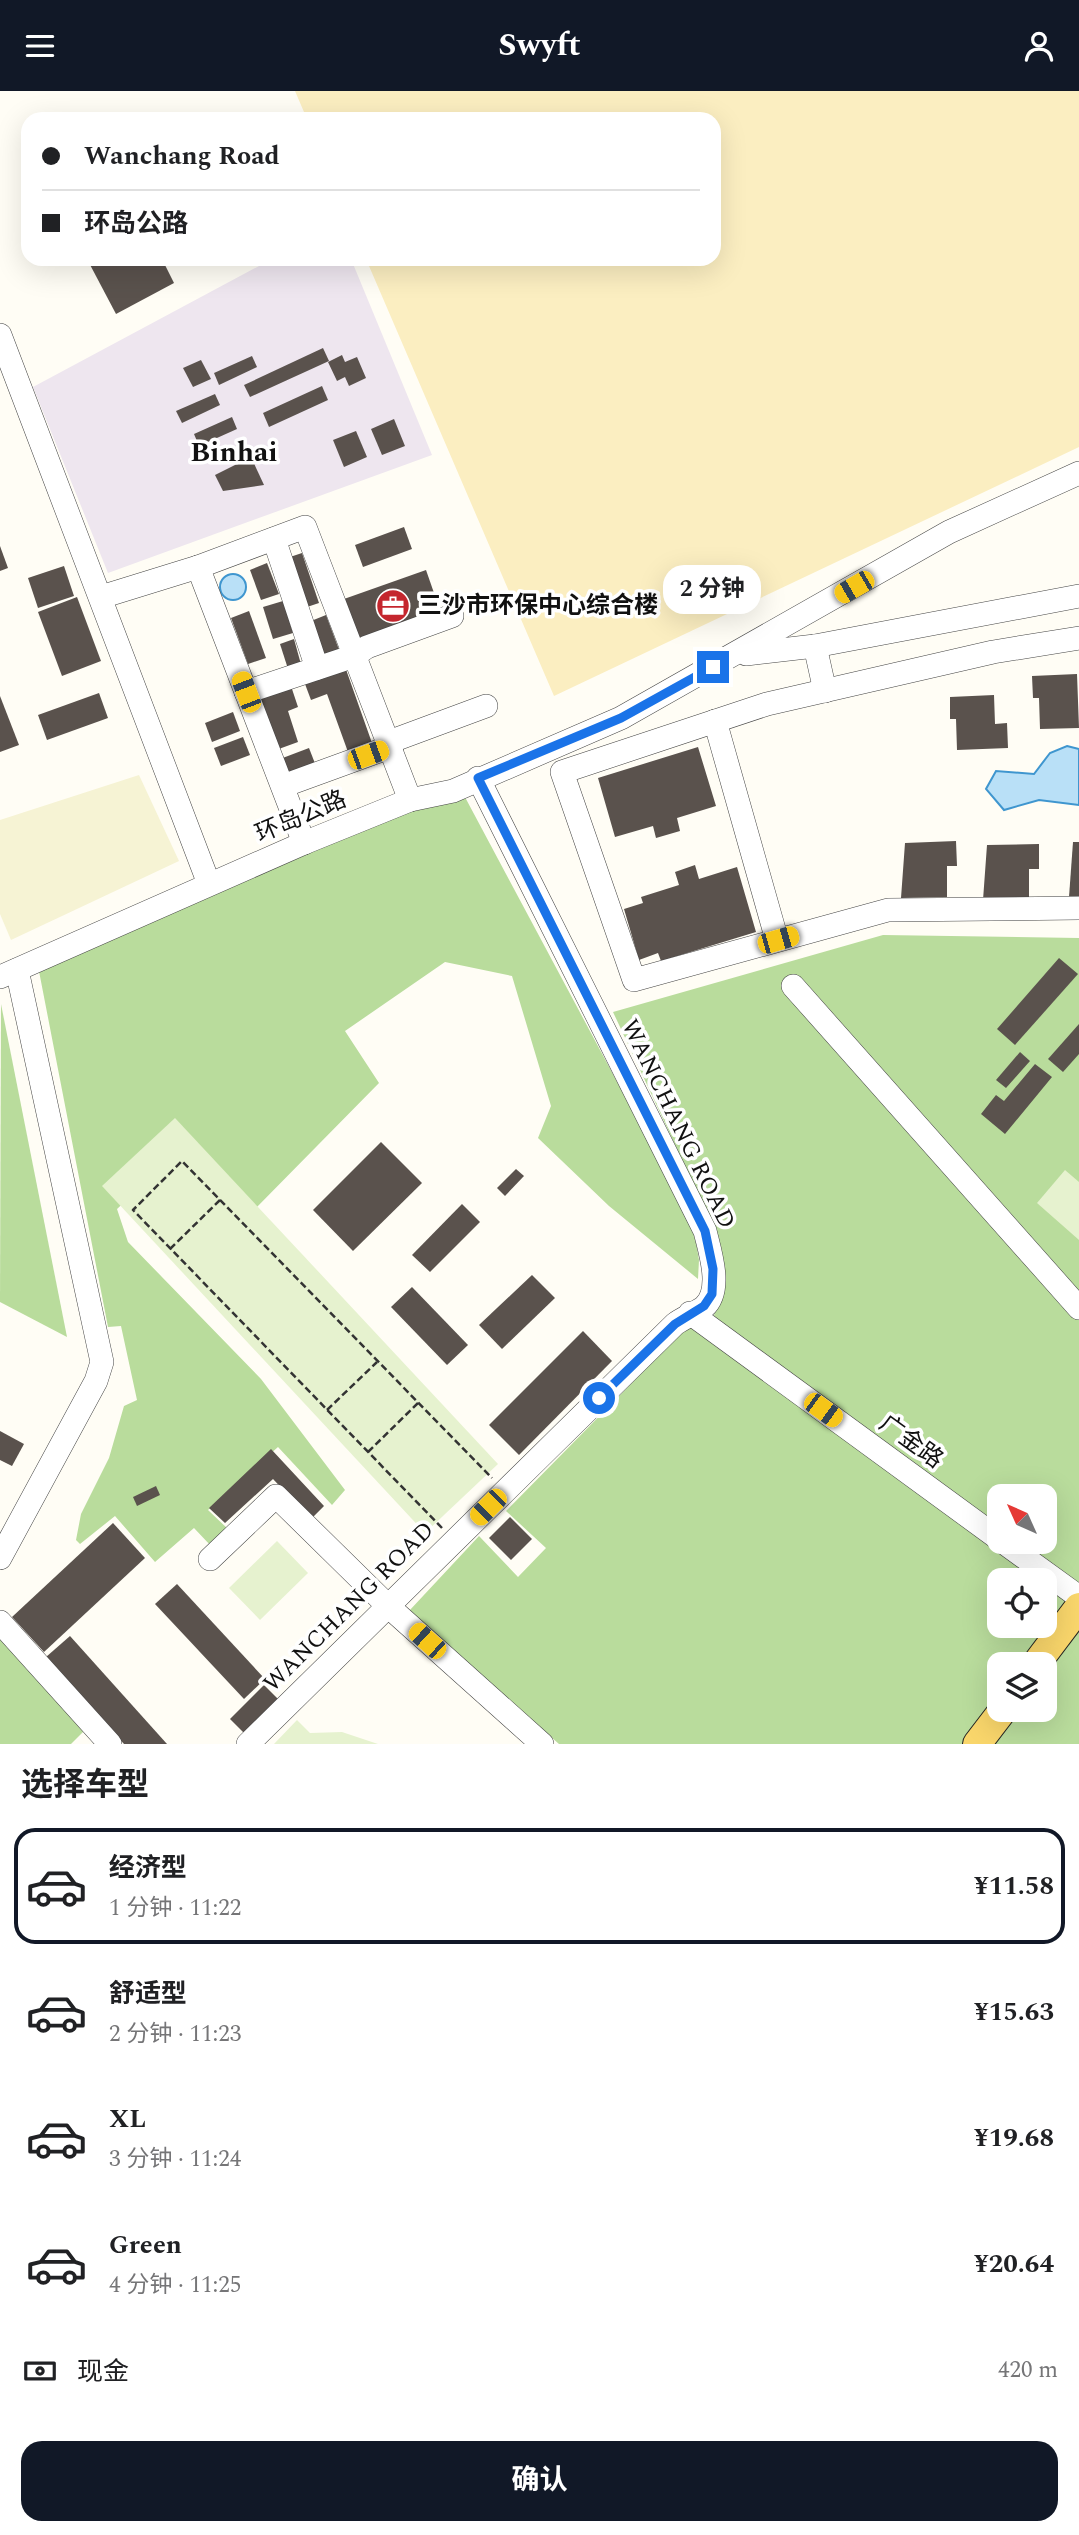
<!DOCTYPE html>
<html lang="zh">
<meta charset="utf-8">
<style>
:root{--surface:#fff;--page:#f2f2f2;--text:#202124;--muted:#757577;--line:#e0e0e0;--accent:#111827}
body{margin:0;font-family:Spectral,"Noto Sans SC",serif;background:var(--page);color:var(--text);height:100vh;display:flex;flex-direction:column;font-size:26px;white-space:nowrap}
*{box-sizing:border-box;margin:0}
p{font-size:23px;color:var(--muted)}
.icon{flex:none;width:38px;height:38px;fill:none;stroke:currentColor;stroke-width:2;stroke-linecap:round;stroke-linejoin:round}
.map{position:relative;height:1653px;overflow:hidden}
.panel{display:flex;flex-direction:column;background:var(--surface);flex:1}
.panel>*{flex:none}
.top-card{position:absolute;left:21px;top:21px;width:700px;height:154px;border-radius:21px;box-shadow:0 7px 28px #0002;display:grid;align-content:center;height:154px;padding:0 21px;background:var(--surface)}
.needle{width:46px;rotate:315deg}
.controls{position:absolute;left:987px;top:1393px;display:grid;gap:14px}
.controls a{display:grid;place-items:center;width:70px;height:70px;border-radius:14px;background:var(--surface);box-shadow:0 7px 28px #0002;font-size:35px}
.end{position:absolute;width:32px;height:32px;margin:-16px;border:9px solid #1a73e8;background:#fff;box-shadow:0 0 0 4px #fff}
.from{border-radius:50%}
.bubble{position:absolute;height:49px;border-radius:21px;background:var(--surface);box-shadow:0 7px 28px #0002;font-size:23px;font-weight:700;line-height:49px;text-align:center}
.car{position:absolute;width:21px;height:42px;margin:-21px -10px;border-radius:9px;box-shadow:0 0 5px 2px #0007;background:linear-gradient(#f5c518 24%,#345 0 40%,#f5c518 0 76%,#345 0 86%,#f5c518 0)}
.top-card b{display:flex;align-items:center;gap:24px;height:66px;font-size:26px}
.top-card b+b{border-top:2px solid var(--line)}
.top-card i{width:18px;height:18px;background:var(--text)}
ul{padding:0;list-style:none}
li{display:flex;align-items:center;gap:21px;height:116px;margin:0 14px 10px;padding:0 7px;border:4px solid transparent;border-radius:21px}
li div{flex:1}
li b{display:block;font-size:26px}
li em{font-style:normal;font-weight:700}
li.active{border-color:var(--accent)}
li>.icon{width:63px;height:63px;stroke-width:1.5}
h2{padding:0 21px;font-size:32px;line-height:84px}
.pay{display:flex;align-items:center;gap:18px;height:77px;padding:0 21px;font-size:26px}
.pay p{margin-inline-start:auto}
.button{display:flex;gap:14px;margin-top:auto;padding:14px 21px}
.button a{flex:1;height:80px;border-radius:21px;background:var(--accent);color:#fff;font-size:28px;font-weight:700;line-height:80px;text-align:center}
header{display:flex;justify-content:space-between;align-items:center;height:91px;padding:0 21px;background:var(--accent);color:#fff;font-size:32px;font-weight:700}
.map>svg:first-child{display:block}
.industrial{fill:#eee6ef}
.farmland{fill:#f6f3d4}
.forest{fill:#b9dc9c;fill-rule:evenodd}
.sand{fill:#fbeec1}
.pitch{fill:#e6f2cf}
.water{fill:#b9e0f7;stroke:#3f96cf;stroke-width:2}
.building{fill:#5a524d}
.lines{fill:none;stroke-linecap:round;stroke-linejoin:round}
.minor-casing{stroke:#444;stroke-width:24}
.major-casing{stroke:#222;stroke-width:30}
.path{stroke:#333;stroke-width:2.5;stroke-dasharray:7 3.5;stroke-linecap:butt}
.minor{stroke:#fff;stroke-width:23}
.major{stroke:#f9d66b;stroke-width:28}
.route{stroke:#1a73e8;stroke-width:9}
.labels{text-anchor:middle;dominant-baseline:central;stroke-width:7;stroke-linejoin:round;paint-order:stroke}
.poi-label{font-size:24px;font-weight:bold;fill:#111;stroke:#fff;text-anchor:start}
.street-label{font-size:24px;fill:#111;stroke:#fff}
.quarter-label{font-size:28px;font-weight:bold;fill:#111;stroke:#fff}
</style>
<header><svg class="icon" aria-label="menu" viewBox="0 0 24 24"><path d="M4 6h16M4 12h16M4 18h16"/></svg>Swyft<svg class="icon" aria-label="person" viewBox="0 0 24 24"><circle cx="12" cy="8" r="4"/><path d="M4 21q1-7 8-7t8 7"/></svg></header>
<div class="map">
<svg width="1079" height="1653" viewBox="0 0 1079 1653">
<rect width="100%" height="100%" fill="#fffdf5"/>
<!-- industrial -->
<path class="industrial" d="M 272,168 L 351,168 L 432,364 L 108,482 L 33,296 Z"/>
<!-- farmland -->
<path class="farmland" d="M 139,684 L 179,770 L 11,849 L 0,823 L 0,729 Z"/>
<!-- forest -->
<g class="forest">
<path d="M 453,700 L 466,708 L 693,1133 L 699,1169 L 698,1188 L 609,1115 L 538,1047 L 551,1015 L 512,885 L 445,871 L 345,940 L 379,992 L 254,1119 L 189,1051 L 117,1118 L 128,1151 L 261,1288 L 345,1399 L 332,1414 L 278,1356 L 208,1419 L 229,1439 L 211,1455 L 194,1437 L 155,1471 L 115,1425 L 80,1453 L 76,1449 L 81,1423 L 109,1367 L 124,1315 L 137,1309 L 121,1235 L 108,1236 L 38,875 Z"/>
<path d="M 883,844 L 1079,847 L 1079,1499 L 1024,1573 L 999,1573 L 999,1606 L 964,1653 L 559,1653 L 409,1520 L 479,1445 L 518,1486 L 546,1457 L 506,1420 L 686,1237 L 714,1225 L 721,1188 L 712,1133 L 613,921 ZM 999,1405 L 1045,1405 L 1045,1451 L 999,1451 ZM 999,1489 L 1045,1489 L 1045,1535 L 999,1535 Z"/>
<path d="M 1,913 L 67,1246 L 0,1211 Z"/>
<path d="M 1079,1530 L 1079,1653 L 988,1653 L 1013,1619 L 1045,1619 L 1045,1576 Z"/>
<path d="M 0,1543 L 86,1638 L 71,1653 L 0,1653 Z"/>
</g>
<!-- sand -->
<path class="sand" d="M 295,0 L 1079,0 L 1079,356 L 554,605 L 366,168 L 714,168 L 714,28 L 307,28 Z"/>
<!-- pitch -->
<g class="pitch">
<path d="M 175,1027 L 498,1373 L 425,1442 L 102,1095 Z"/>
<path d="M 1065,1079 L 1079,1091 L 1079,1149 L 1037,1112 Z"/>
<path d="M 277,1450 L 308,1482 L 260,1529 L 229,1497 Z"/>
<path d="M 297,1629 L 310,1642 L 342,1641 L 378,1653 L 274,1653 Z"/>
</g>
<!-- water -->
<g class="water">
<circle cx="233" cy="496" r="13"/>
<path d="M 1067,655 L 1079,658 L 1079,714 L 1039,709 L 1004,719 L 986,698 L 996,680 L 1034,683 L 1050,662 Z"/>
</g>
<!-- building -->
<g class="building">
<path d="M 87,168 L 162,168 L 174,192 L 116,223 Z"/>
<path d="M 323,257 L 329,270 L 250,306 L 244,294 Z"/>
<path d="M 342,264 L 345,271 L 357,266 L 366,287 L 349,295 L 345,286 L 337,290 L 328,271 Z"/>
<path d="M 252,265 L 257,276 L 219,294 L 214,282 Z"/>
<path d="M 201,269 L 211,288 L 193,296 L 183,277 Z"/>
<path d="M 322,295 L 328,309 L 269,336 L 263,322 Z"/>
<path d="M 215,303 L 220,314 L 182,332 L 176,320 Z"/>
<path d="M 232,326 L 237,338 L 199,355 L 194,343 Z"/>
<path d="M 394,328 L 405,355 L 382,364 L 371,338 Z"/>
<path d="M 356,340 L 367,366 L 344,376 L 333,349 Z"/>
<path d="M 251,366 L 264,394 L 223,400 L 215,384 Z"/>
<path d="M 404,436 L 412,458 L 363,476 L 355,454 Z"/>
<path d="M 0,455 L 8,477 L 0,480 Z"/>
<path d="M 302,462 L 319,512 L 304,517 L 287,467 Z"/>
<path d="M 267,472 L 279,503 L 261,509 L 250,479 Z"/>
<path d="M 64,475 L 74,505 L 38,517 L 28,487 Z"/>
<path d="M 426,479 L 441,522 L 360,552 L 344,508 Z"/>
<path d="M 77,506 L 101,570 L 62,585 L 38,521 Z"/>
<path d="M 283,510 L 293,542 L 273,548 L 263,516 Z"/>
<path d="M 249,520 L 266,567 L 248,573 L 231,527 Z"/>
<path d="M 326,524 L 341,564 L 325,570 L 311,530 Z"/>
<path d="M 294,548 L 302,577 L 289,581 L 280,553 Z"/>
<path d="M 343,570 L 372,652 L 348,661 L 327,603 L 311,609 L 302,585 Z"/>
<path d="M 1077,583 L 1079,637 L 1040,638 L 1039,607 L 1033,607 L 1032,585 Z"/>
<path d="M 290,592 L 298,616 L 288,620 L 298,651 L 276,659 L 258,603 Z"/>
<path d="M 99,602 L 108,627 L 47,649 L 38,624 Z"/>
<path d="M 994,604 L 995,633 L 1007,632 L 1008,657 L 957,659 L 956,628 L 950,628 L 950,606 Z"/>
<path d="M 0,605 L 19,654 L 0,661 Z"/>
<path d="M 233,621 L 240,640 L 212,651 L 205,632 Z"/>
<path d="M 243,646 L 250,664 L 221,675 L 214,657 Z"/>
<path d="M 698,656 L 716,715 L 677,727 L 680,740 L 656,747 L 653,735 L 615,746 L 598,687 Z"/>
<path d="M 309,657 L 316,675 L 288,686 L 280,668 Z"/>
<path d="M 956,750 L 957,775 L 947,775 L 947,806 L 901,807 L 905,752 Z"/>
<path d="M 1073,751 L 1079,751 L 1079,806 L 1069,806 Z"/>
<path d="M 1039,753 L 1039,778 L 1029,778 L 1029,808 L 983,809 L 987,754 Z"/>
<path d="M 695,774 L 699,788 L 737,776 L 756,841 L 661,870 L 658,862 L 639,869 L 624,818 L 643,812 L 641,806 L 679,794 L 675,781 Z"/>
<path d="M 1059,867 L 1078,883 L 1015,954 L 997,938 Z"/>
<path d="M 1079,933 L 1079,963 L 1063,981 L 1048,968 Z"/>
<path d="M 1020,961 L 1030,970 L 1006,997 L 996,989 Z"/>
<path d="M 1035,973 L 1052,986 L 1005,1043 L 981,1023 L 996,1004 L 1004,1010 Z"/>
<path d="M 381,1051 L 422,1092 L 353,1160 L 313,1119 Z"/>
<path d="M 516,1078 L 524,1085 L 505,1105 L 497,1097 Z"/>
<path d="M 462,1113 L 480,1131 L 430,1181 L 412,1164 Z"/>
<path d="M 532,1184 L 555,1207 L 502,1258 L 479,1234 Z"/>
<path d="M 412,1196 L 468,1254 L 447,1274 L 391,1216 Z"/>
<path d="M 583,1240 L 612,1270 L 519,1364 L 489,1334 Z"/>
<path d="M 0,1340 L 24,1353 L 12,1375 L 0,1369 Z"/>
<path d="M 271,1358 L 324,1415 L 311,1428 L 273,1388 L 225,1432 L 209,1417 Z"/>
<path d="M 156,1395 L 160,1404 L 137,1415 L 133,1406 Z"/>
<path d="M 510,1426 L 532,1448 L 511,1469 L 489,1447 Z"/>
<path d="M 113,1432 L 145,1467 L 44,1561 L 12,1526 Z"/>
<path d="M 177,1493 L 265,1588 L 244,1608 L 155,1513 Z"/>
<path d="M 70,1545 L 167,1653 L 124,1653 L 46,1566 Z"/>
<path d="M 264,1594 L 278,1608 L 244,1642 L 230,1628 Z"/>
</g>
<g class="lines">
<!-- minor casing -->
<g class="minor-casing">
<g id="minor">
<path d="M 0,244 L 209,793"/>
<path d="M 274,448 L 317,577"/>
<path d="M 101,506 L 198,476"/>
<path d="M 1079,547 L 993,561 L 767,613 L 562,681 L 634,889 L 888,819 L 1079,817"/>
<path d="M 815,555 L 825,600"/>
<path d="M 746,563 L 815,555 L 1079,505"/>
<path d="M 246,601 L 354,565 L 367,556 L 452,525"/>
<path d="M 715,630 L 777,849"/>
<path d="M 283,695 L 390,656 L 397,648 L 486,615"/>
<path d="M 304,752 L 198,476 L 305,436 L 410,709"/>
<path d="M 0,886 L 304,752 L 410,709 L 453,700 L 621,627 L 949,441 L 1079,382"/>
<path d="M 793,895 L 1079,1217"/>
<path d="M 690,1222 L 999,1448"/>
<path d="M 1003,1451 L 1079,1506"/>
<path d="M 0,1467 L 96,1290 L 102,1271 L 17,879"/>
<path d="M 210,1468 L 276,1405 L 389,1516 L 542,1653"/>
<path d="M 0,1531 L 110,1653"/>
<path d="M 248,1653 L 675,1233 C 683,1227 696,1222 704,1216 C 723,1199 710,1161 705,1140 L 478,687"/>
</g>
</g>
<!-- major casing -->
<g class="major-casing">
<g id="major">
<path d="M 1036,1573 L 1079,1516"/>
<path d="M 977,1653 L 1003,1619"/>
</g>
</g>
<!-- path -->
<g class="path">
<path d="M 170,1158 L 220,1109"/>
<path d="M 327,1319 L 377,1271"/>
<path d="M 368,1361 L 418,1312"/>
<path d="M 442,1437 L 133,1119 L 182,1070 L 492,1387"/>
</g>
<!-- minor -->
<use href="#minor" class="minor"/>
<!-- major -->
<use href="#major" class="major"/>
</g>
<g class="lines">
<!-- route -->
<path class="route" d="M 599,1307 L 675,1233 L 704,1215 L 712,1203 L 713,1178 L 705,1140 L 478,687 L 621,627 L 713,576"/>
</g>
<!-- icons -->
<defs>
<g id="office-disc" transform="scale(1.75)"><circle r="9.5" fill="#c4262e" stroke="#fff"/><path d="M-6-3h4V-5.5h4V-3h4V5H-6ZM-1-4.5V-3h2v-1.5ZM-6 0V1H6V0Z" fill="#fff"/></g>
</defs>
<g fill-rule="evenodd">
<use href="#office-disc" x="393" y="515"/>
</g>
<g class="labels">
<!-- poi labels -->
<g class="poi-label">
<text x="418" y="515">三沙市环保中心综合楼</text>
</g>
<!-- street labels -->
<g class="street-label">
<text transform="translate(301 726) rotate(-23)">环岛公路</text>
<text transform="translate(678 1033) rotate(64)">WANCHANG ROAD</text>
<text transform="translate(911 1351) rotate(36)">广金路</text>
<text transform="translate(349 1516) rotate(-45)">WANCHANG ROAD</text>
</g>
<!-- quarter labels -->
<g class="quarter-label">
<text x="234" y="361">Binhai</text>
</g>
</g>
</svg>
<div class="controls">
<a><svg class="needle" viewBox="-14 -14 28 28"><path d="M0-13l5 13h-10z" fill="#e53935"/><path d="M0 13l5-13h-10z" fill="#757577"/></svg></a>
<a><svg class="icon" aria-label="locate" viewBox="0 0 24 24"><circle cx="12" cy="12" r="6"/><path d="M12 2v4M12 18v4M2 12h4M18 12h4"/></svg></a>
<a><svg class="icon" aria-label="layers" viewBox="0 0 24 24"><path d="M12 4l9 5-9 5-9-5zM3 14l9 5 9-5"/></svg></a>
</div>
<i class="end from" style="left:599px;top:1307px"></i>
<i class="end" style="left:713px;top:576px"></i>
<div class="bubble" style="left:663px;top:474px;width:98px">2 分钟</div>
<i class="car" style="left:854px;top:496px;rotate:240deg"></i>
<i class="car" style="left:246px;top:601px;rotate:339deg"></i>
<i class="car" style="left:368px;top:664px;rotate:70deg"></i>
<i class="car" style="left:778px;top:849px;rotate:74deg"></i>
<i class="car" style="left:823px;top:1319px;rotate:126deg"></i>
<i class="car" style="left:488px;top:1416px;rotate:225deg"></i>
<i class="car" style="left:427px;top:1550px;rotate:312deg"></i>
<div class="top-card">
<b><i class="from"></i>Wanchang Road</b>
<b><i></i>环岛公路</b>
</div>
</div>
<section class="panel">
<h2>选择车型</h2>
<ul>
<li class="active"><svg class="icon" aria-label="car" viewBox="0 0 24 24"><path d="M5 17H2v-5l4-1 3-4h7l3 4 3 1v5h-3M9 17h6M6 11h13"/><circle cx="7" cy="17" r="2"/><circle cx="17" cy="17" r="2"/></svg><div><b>经济型</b><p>1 分钟 · 11:22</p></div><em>¥11.58</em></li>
<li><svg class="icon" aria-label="car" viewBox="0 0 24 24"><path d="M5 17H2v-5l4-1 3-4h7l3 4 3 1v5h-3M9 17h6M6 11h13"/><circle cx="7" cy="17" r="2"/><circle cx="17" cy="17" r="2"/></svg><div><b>舒适型</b><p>2 分钟 · 11:23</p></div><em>¥15.63</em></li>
<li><svg class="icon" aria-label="car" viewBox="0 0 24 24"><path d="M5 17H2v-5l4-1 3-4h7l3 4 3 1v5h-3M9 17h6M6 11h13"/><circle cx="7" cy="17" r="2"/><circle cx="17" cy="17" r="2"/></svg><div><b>XL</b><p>3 分钟 · 11:24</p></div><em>¥19.68</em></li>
<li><svg class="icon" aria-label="car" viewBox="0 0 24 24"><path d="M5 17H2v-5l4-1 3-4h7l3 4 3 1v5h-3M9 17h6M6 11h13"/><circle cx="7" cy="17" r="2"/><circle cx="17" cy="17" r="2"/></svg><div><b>Green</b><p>4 分钟 · 11:25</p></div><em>¥20.64</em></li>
</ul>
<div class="pay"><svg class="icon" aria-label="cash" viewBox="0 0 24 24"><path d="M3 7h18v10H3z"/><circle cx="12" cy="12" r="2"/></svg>现金<p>420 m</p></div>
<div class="button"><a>确认</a></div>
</section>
